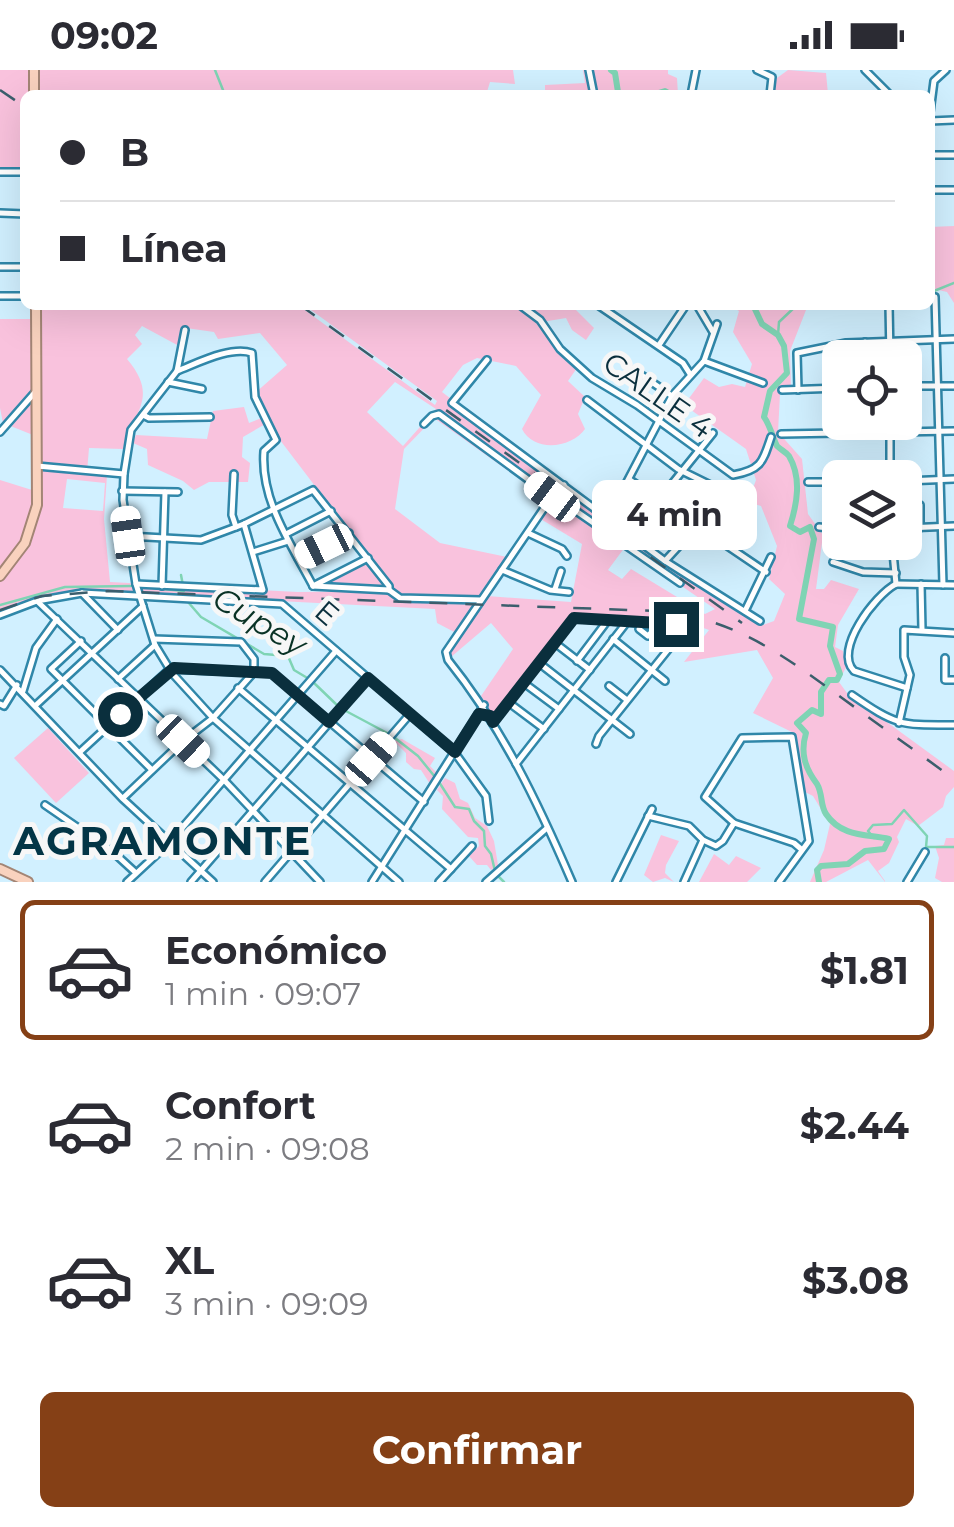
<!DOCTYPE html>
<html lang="es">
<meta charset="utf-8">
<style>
:root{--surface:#fff;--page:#f2f2f3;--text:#2b2b33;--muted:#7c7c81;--line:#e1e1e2;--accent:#854016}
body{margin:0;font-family:Montserrat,sans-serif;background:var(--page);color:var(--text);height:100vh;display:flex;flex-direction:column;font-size:38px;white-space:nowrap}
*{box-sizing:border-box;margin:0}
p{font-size:32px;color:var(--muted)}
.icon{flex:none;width:55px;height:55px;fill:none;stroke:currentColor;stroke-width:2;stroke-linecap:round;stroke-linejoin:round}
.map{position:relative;height:812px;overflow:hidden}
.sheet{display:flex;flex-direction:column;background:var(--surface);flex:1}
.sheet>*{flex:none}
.hud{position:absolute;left:20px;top:20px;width:915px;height:220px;border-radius:15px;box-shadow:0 10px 40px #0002;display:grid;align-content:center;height:220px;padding:0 40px;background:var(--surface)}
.tools{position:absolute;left:822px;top:270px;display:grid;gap:20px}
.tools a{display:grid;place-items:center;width:100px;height:100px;border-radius:15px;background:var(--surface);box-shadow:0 10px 40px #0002;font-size:50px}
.end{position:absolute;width:45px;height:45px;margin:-22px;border:12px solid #0a2f3d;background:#fff;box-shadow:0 0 0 5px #fff}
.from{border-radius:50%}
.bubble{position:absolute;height:70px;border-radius:15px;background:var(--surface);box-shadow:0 10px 40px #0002;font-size:32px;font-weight:700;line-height:70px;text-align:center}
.car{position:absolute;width:30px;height:60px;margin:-30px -15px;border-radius:12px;box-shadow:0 0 8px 2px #0007;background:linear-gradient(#fff 24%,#345 0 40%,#fff 0 76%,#345 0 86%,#fff 0)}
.hud b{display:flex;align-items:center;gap:35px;height:95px;font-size:38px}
.hud b+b{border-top:2px solid var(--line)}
.hud i{width:25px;height:25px;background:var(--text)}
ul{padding:18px 0 0;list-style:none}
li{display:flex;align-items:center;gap:30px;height:140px;margin:0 20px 15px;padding:0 20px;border:5px solid transparent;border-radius:15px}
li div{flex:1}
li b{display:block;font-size:38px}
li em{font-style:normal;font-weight:700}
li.active{border-color:var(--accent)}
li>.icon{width:90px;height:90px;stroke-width:1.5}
.primary-button{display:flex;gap:20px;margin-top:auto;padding:20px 40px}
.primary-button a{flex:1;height:115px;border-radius:15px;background:var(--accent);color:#fff;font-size:40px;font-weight:700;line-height:115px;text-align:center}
.status{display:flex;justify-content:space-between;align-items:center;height:70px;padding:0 50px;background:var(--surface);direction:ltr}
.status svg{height:28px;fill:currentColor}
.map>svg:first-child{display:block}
.green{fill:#f9c2dd;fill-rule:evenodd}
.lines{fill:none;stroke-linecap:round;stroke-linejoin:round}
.stream{stroke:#7fd4b4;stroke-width:2.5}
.river{stroke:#7fd4b4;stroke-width:6}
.minor-casing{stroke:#3087a9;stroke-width:10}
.major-casing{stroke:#a38575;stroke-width:12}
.minor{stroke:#fff;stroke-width:5}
.major{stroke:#f9d2be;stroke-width:8}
.rail{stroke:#3b5e6c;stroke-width:2.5;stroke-dasharray:18 18;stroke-linecap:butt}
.route{stroke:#0a2f3d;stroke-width:12}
.labels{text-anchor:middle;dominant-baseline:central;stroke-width:10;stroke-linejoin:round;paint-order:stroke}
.street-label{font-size:30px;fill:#0a2f3d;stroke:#f7f7f7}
.water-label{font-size:32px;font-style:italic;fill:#093225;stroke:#f7f7f7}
.district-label{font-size:40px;font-weight:bold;letter-spacing:2.5px;fill:#033546;stroke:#f7f7f7}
</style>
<div class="status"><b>09:02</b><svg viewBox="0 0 49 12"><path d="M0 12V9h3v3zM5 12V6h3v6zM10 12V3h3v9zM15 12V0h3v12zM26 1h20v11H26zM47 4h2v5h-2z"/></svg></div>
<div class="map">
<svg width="954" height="812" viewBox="0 0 954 812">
<rect width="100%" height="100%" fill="#d1f0ff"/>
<!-- green -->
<g class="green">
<path d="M 0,0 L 513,0 L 515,14 L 490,12 L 486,25 L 25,25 L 25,98 L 0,97 Z"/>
<path d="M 583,0 L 668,0 L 668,4 L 677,8 L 678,25 L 545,25 L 545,15 L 585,13 Z"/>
<path d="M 788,0 L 826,3 L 828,24 L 773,25 L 777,8 Z"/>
<path d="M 954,156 L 954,233 L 947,222 L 930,218 L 930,157 Z"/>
<path d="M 34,235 L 298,235 L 435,335 L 437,331 L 304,235 L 515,235 L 537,252 L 551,272 L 554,271 L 577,298 L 568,311 L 585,327 L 578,344 L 585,359 C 572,378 534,383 522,359 L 541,325 L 516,296 L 477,288 L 463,295 L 442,322 L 665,491 L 763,555 L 774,551 L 785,524 L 769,509 L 777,476 L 761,436 L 748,432 L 756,410 L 746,379 L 684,335 L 704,308 L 719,317 L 732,314 L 745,317 L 752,294 L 733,262 L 739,241 L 728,235 L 826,235 L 806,240 L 790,281 L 791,319 L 780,324 L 778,362 L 802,389 L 808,444 L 823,465 L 816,519 L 824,519 L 831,510 L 859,519 L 838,555 L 835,577 L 843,581 L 846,597 L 839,612 L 847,623 L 954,701 L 954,717 L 946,726 L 943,737 L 918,756 L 906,749 L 897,767 L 899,772 L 889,793 L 878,801 L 885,811 L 885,812 L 868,790 L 826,812 L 810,812 L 824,780 L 830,754 L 813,726 L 805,722 L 796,664 L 753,643 L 773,608 L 757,580 L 684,592 L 709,560 L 681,550 L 574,543 L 494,648 L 481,626 L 513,579 L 491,553 L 451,587 L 451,580 L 460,565 L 437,553 L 435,539 L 143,524 L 58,526 L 0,545 L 0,410 L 32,420 L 33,365 L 3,353 L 0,338 L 0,249 L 33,249 ZM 142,256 L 179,276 L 186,258 L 214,262 L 218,269 L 260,263 L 287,295 L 255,323 L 264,347 L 249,353 L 244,337 L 213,341 L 207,369 L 136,365 L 133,373 L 147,379 L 148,395 L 183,411 L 194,420 L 209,412 L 248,412 L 250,393 L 242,387 L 243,367 L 267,353 L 395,521 L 298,522 L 110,512 L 104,449 L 107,405 L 87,402 L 89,378 L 123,379 C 133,342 160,328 127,289 L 142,274 L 135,265 ZM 395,312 L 436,339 L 403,376 L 367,342 ZM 434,348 L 545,427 L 507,487 L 440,473 L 395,439 L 404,379 ZM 67,409 L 105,413 L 103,441 L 63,438 ZM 539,448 L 582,474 L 571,532 L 487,526 ZM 625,477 L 715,539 L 705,544 L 631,499 L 622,509 L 608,500 Z"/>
<path d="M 524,235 L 571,235 L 594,258 L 586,270 L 572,260 L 566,248 L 542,252 Z"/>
<path d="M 365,493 L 385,517 L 321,514 Z"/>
<path d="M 48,658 L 89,703 L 56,733 L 14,688 Z"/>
<path d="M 402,669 L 435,688 L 430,696 L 437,703 L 430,714 L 421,700 L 414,699 L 406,692 L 406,683 L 394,671 Z"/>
<path d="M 445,708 L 455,713 L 460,729 L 468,733 L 475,748 L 487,756 L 494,771 L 498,795 L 491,800 L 487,795 L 477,795 L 469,786 L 479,776 L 478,768 L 468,767 L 442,739 L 443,726 L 437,720 Z"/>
<path d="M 661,765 L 679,771 L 666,795 L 665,803 L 674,812 L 665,808 L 653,812 L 644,805 Z"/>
<path d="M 946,768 L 954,768 L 954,812 L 942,812 L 935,808 L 939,788 L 935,776 L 944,775 Z"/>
<path d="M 714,784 L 729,795 L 736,786 L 761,798 L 747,812 L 699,812 Z"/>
</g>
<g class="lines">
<!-- stream -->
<g class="stream">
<path d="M 215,0 L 225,25"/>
<path d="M 930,215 L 934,221 L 954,213"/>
<path d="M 778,265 L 779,252 L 797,235"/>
<path d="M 142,517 L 184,521 L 181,505"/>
<path d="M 188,532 L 201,547 L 264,584 L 288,586 L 294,600 L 309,609"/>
<path d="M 0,535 L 65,517 L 131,516"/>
<path d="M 313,612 L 339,637"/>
<path d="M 344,640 L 389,664"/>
<path d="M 395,668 L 418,686 L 435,707"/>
<path d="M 439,712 L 455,737 L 469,739 L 474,751 L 484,761 L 485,776 L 491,784 L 495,801"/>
<path d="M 874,768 L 868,761 L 873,755 L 892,754 L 904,740 L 927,766 L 926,777 L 954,777"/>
<path d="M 498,806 L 504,812"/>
</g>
<!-- river -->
<g class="river">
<path d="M 611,0 L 615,3 L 618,22 L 625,25"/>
<path d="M 652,25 L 665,21 L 672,25"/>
<path d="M 753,235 L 762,254 L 778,265 L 784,276 L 787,303 L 770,321 L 764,347 C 770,355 774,371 777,376 C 781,380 786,382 789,386 C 802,408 797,434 790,456 L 800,462 L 810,457 L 814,469 L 799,549 L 833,557 L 830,576 L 840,604 L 837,610 L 829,610 L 821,622 L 821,644 L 812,640 L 797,653 L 806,663 C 800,683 805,698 817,714 C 823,724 820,735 826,744 C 842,768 869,764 889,769 L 884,779 L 865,781 L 848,794 L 821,796 L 817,800 L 819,812"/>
</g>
<!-- minor casing -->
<g class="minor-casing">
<g id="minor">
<path d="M 589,0 L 594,25"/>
<path d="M 757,0 L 772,7 L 770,25"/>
<path d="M 865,0 L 890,25"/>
<path d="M 691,25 L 696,0"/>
<path d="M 930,42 L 934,11 L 946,0"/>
<path d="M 930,51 L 954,50"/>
<path d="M 930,85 L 954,85"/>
<path d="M 0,102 L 25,102"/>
<path d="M 930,120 L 954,120"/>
<path d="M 0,143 L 25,144"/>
<path d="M 0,197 L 25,197"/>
<path d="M 0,226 L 25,226"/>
<path d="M 930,226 L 935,227 L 943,515"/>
<path d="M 520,235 L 540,250 L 560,279 L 592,308 L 637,335 L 733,405 C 762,400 763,391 771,367"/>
<path d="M 598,235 L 683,293 L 690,304"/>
<path d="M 697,235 L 713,262"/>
<path d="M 889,235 L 890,288"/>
<path d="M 185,260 L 177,301 L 131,360 L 124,404 L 123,430 L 136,514 L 155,575 L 172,603 L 213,648 L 399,812"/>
<path d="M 865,272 L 865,288"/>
<path d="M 659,275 L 686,235"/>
<path d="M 487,290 L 452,333 L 665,491 L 760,551"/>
<path d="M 704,291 L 763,313"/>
<path d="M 634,300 L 672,326"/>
<path d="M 177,301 C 198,293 230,276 252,283 L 255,327 L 276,370 L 264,381 C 260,430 291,474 313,516"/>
<path d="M 168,312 L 202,319"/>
<path d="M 905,316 L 954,316"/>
<path d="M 782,320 L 840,318"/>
<path d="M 798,320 L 797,283 L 846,273 L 954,269"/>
<path d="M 587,330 L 678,399 L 751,435"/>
<path d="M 143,345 L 149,348 L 210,347"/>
<path d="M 890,352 L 890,408"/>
<path d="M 424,354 L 432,346 L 439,344 L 552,427"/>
<path d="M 0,362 L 37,320"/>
<path d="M 781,364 L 954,361"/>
<path d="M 37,396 L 124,404"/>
<path d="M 234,404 L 232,445 L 236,457"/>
<path d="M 630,410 L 766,502"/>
<path d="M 905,411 L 954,409"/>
<path d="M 808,412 L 840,412"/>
<path d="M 564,415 L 553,425 L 446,582 L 448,590 C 502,657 538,733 572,812"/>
<path d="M 122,421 L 178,422"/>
<path d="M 553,425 L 680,513"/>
<path d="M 659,430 L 713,363"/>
<path d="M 608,448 L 672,326 L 704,291 L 717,254"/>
<path d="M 819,457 L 840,459"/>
<path d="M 905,458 L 954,456"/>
<path d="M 920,458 L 920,435"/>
<path d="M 528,463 L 562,479 L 567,486"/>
<path d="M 286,464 L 331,441"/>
<path d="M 128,466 L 201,470 L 244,454 L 313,420 L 389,516 L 389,520"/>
<path d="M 892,472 L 896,514"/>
<path d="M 253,482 L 288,471"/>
<path d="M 298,488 L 349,463"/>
<path d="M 665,491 L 726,425"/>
<path d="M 833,492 L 863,502 L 896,503"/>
<path d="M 502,500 L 550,520 L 569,522"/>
<path d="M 136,514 L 263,520 L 244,454"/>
<path d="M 896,514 C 875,525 833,580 854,601 L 907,618"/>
<path d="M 896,514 L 954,515"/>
<path d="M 921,514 L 922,560"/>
<path d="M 162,516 L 165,422"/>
<path d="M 313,516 L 389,520"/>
<path d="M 313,516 L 368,488"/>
<path d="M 555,519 L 561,501"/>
<path d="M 389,520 L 400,528 L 481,530"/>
<path d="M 82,523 L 118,560"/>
<path d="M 37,531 L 224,710 L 320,812"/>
<path d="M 745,541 L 771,487"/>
<path d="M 0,545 L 37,531 L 82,523 L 282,534 L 455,683 L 486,726 L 489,751"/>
<path d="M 639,559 L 648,566 L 659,553"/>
<path d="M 154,569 L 241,572 L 254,589 L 254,602"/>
<path d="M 613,569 L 665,611"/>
<path d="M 81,571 L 51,599 L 152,700"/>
<path d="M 555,573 L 590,600"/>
<path d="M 945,588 L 945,610 L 954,610"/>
<path d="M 577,591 L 608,550"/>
<path d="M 539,593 L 630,664"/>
<path d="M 0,600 L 123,729 L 213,812"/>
<path d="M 118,609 L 155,575"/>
<path d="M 524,613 L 559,639"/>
<path d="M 609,616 L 627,630"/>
<path d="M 238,618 L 451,799"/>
<path d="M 23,621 L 36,578 L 57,549"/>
<path d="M 852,625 C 897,656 900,655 954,655"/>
<path d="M 508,632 L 544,659"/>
<path d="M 0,634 L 4,636 L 17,615"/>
<path d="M 36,635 L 143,536"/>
<path d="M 493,652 L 574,548 L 699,558"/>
<path d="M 899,653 L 910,605 L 904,587 L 904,560 L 954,563"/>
<path d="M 596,674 L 599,666 L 687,556"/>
<path d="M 80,682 L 170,599 L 272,603 L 424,732"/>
<path d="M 516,694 L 627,552"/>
<path d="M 123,728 L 183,671 L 213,648 L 254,602"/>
<path d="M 45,735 L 112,781 L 136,803"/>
<path d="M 648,746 L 689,756 L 703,770 L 716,776 L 723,771 L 734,753"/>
<path d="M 127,812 L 169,773 L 336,581"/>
<path d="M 191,812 L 368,608"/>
<path d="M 265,812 L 410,644"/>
<path d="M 372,812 L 484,635"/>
<path d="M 439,812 L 472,776"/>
<path d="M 486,812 L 547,758"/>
<path d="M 616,812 L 652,739"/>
<path d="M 684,812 L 703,770"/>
<path d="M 779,812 L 809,771 L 792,667 L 742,668 L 705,727 L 734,753 L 794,773 L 801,779"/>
<path d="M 907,812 L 925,782"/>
</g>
</g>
<!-- major casing -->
<g class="major-casing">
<g id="major">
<path d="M 34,0 L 34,25"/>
<path d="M 0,506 L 25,473 L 37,435 L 36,235"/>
<path d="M 0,799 L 28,812"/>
</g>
</g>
<!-- minor -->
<use href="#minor" class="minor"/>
<!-- major -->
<use href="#major" class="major"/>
<!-- rail -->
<g class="rail">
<path d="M 0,20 L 25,37"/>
<path d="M 300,235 L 742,553"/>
<path d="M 0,540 L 42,526 L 108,521 L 657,541 C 732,547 783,585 842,628 C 879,655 917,682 954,709"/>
</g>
</g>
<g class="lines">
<!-- route -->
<path class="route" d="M 120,644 L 174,598 L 272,603 L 329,652 L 368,608 L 455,682 L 479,644 L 490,646 L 493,652 L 574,548 L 676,554"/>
</g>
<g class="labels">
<!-- street labels -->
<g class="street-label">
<text transform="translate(658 325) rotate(35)">CALLE 4</text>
<text transform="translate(327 543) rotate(41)">E</text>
</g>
<!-- water labels -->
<g class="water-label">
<text transform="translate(260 551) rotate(31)">Cupey</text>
</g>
<!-- district labels -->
<g class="district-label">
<text x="163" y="770">AGRAMONTE</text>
</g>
</g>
</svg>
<div class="tools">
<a><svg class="icon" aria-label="locate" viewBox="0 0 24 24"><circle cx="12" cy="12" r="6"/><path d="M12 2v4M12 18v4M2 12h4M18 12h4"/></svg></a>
<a><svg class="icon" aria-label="layers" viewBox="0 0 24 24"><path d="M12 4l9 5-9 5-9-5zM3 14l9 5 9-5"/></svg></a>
</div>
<i class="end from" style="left:120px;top:644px"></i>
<i class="end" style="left:676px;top:554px"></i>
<div class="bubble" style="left:592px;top:410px;width:165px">4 min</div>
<i class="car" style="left:552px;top:427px;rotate:307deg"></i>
<i class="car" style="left:128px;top:466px;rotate:352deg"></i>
<i class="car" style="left:324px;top:476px;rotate:244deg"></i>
<i class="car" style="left:183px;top:671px;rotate:134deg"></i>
<i class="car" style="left:371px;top:689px;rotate:41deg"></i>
<div class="hud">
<b><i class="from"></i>B</b>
<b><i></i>Línea</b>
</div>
</div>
<section class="sheet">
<ul>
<li class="active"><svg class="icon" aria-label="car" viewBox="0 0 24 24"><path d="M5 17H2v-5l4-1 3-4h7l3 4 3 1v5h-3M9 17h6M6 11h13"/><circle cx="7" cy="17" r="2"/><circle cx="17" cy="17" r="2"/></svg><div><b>Económico</b><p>1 min · 09:07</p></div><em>$1.81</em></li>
<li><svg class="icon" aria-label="car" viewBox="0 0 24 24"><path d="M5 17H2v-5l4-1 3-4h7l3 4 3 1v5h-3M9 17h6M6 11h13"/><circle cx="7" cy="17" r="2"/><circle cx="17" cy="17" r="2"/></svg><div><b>Confort</b><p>2 min · 09:08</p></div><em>$2.44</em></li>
<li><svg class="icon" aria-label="car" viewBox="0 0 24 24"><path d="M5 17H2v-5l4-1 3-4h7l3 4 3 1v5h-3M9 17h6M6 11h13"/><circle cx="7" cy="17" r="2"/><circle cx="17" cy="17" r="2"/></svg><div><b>XL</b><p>3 min · 09:09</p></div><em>$3.08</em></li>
</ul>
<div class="primary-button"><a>Confirmar</a></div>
</section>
